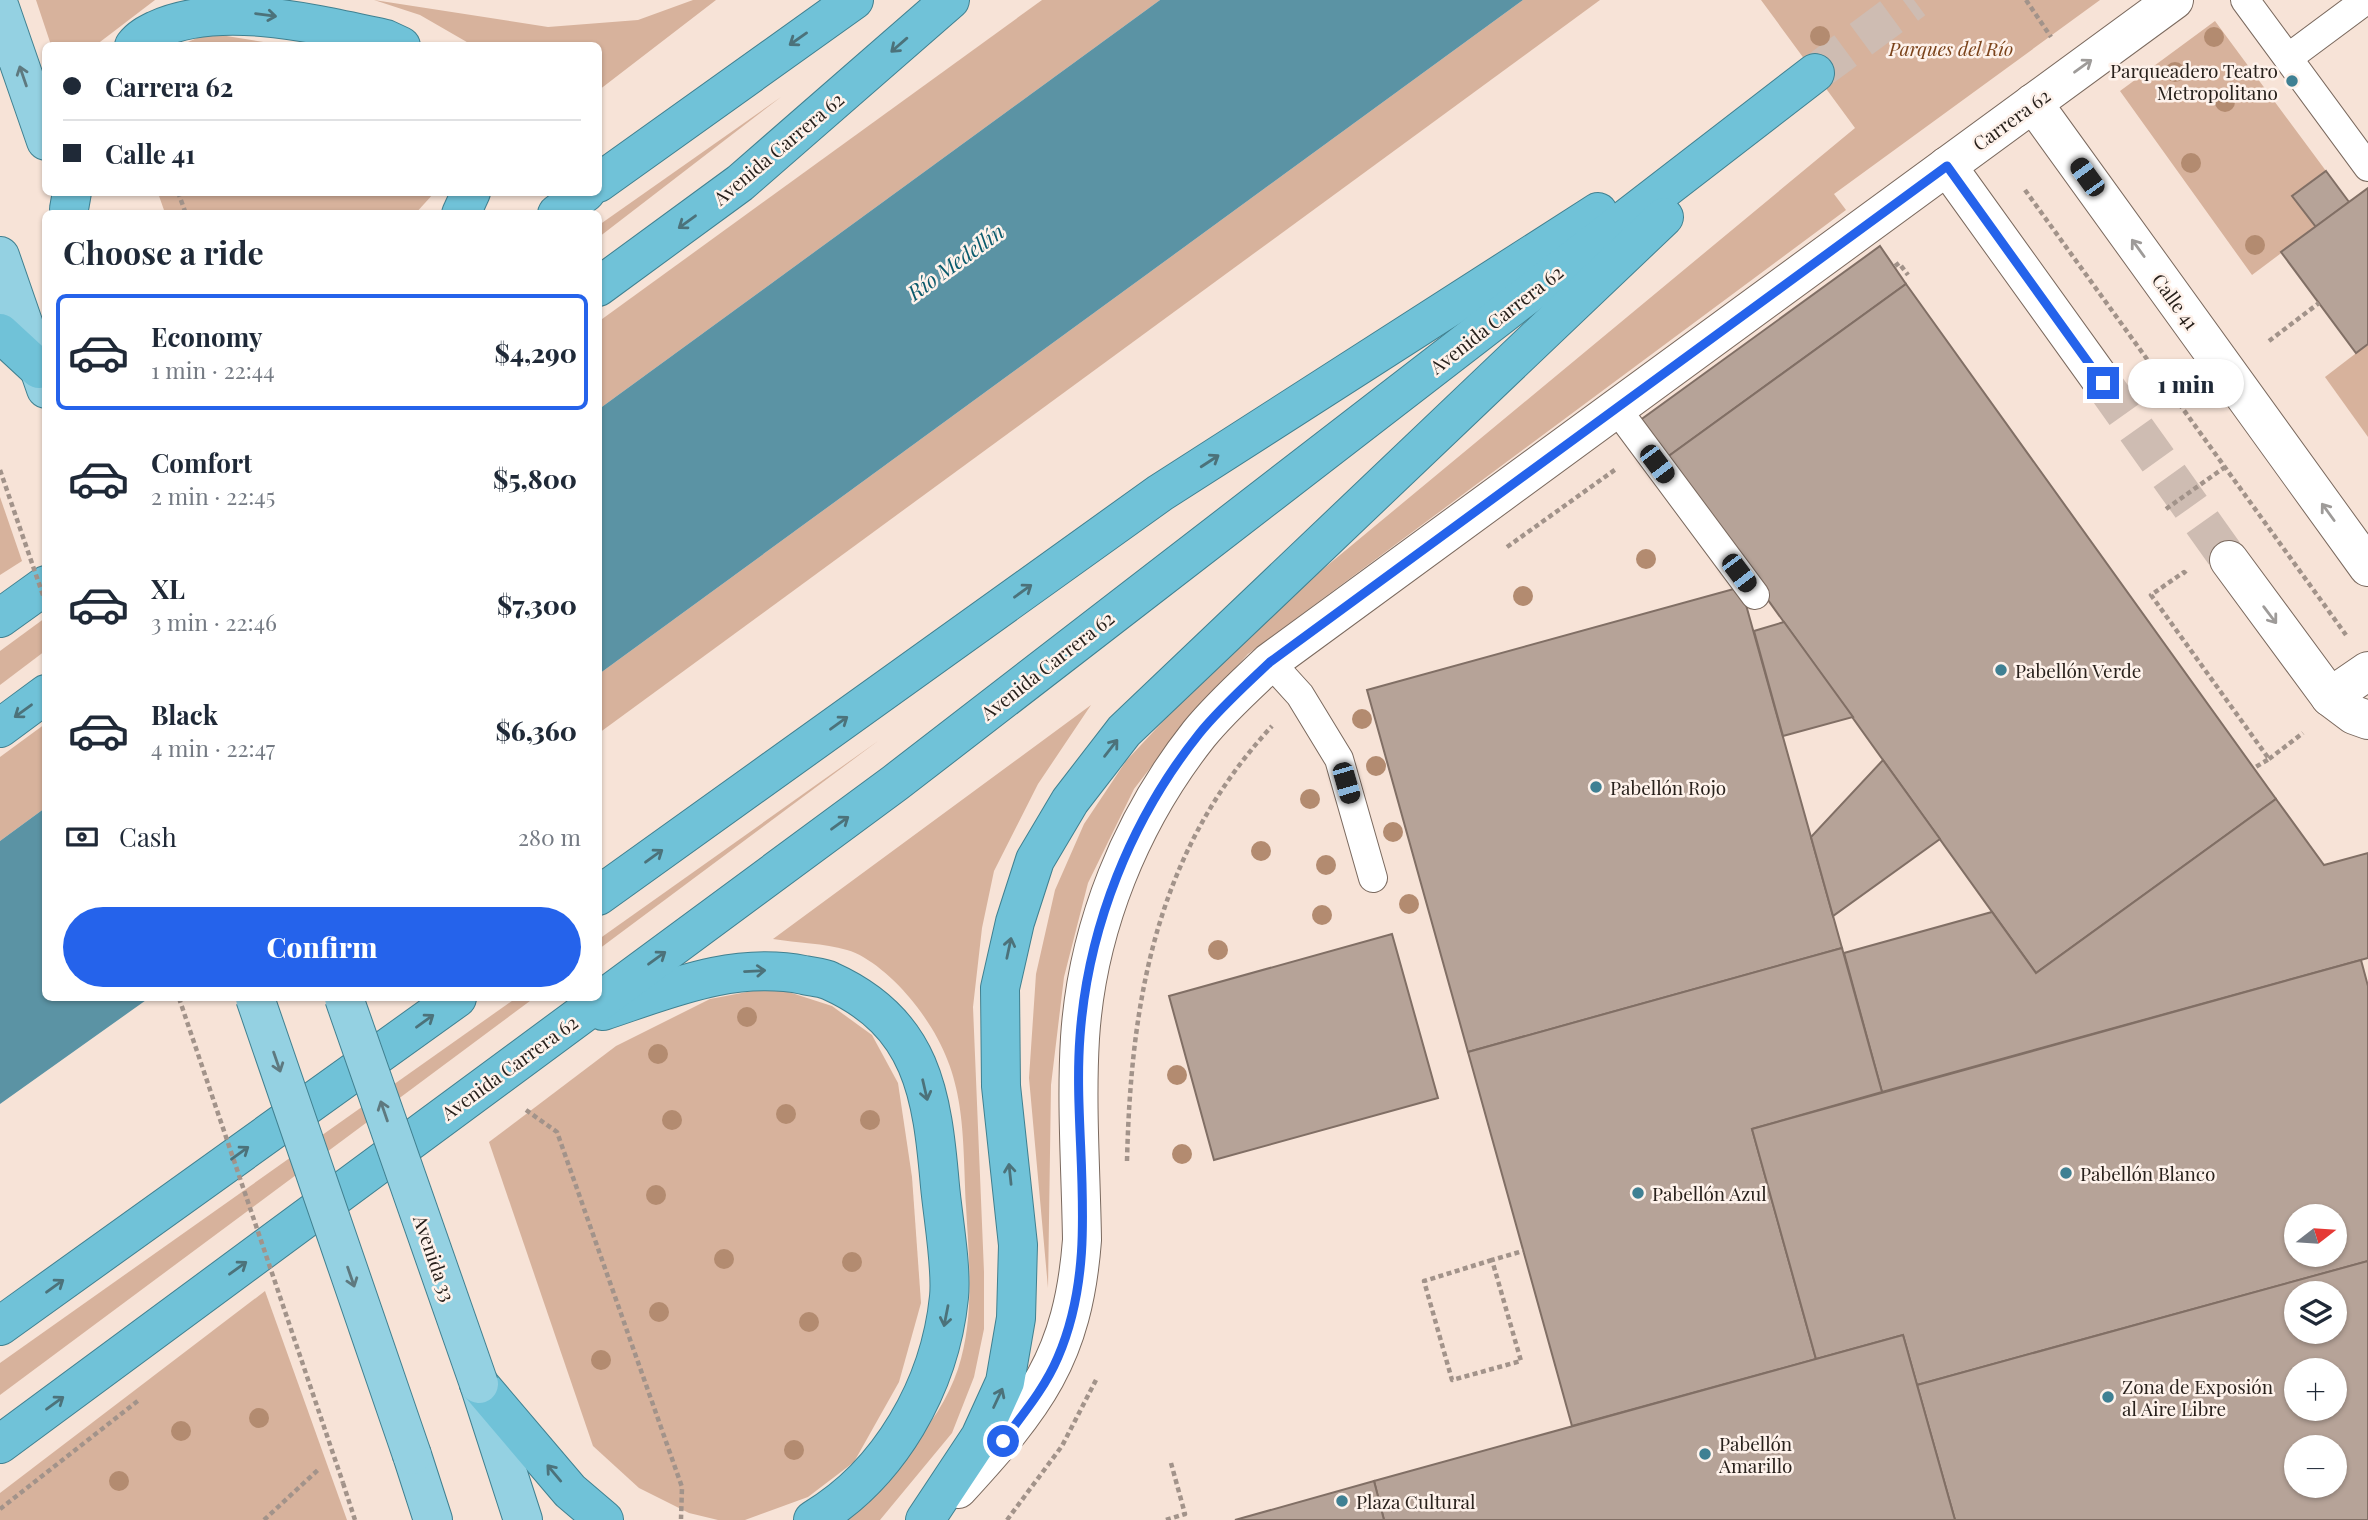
<!DOCTYPE html>
<meta charset="utf-8">
<style>
:root{--surface:#fff;--page:#f2f2f3;--text:#1f2937;--muted:#747a83;--line:#e0e1e3;--accent:#2563eb}
body{margin:0;font-family:"Playfair Display",serif;background:var(--page);color:var(--text);height:100vh;display:flex;flex-direction:column;font-size:26px;white-space:nowrap}
*{box-sizing:border-box;margin:0}
p{font-size:23px;color:var(--muted)}
.icon{flex:none;width:38px;height:38px;fill:none;stroke:currentColor;stroke-width:2;stroke-linecap:round;stroke-linejoin:round}
.map{position:relative;flex:1;overflow:hidden}
.drawer{position:absolute;left:42px;top:210px;width:560px;height:791px;display:flex;flex-direction:column;background:var(--surface);border-radius:10px;box-shadow:0 2px 5px #0004}
.drawer>*{flex:none}
.top-card{position:absolute;left:42px;top:42px;width:560px;height:154px;border-radius:10px;box-shadow:0 2px 5px #0004;display:grid;align-content:center;height:154px;padding:0 21px;background:var(--surface)}
.needle{width:46px;rotate:73deg}
.controls{position:absolute;left:2284px;top:1204px;display:grid;gap:14px}
.controls a{display:grid;place-items:center;width:63px;height:63px;border-radius:50%;background:var(--surface);box-shadow:0 2px 5px #0004;font-size:35px}
.end{position:absolute;width:32px;height:32px;margin:-16px;border:9px solid #2563eb;background:#fff;box-shadow:0 0 0 4px #fff}
.from{border-radius:50%}
.bubble{position:absolute;height:49px;border-radius:24px;background:var(--surface);box-shadow:0 2px 5px #0004;font-size:23px;font-weight:800;line-height:49px;text-align:center}
.car{position:absolute;width:21px;height:42px;margin:-21px -10px;border-radius:9px;box-shadow:0 0 5px 2px #0007;background:linear-gradient(#222 24%,#8ab4d8 0 40%,#222 0 76%,#8ab4d8 0 86%,#222 0)}
.top-card b{display:flex;align-items:center;gap:24px;height:66px;font-size:26px}
.top-card b+b{border-top:2px solid var(--line)}
.top-card i{width:18px;height:18px;background:var(--text)}
ul{padding:0;list-style:none}
li{display:flex;align-items:center;gap:21px;height:116px;margin:0 14px 10px;padding:0 7px;border:4px solid transparent;border-radius:10px}
li div{flex:1}
li b{display:block;font-size:26px}
li em{font-style:normal;font-weight:800}
li.selected{border-color:var(--accent)}
li>.icon{width:63px;height:63px;stroke-width:1.5}
h2{padding:0 21px;font-size:32px;line-height:84px}
.pay{display:flex;align-items:center;gap:18px;height:77px;padding:0 21px;font-size:26px}
.pay p{margin-inline-start:auto}
.cta{display:flex;gap:14px;margin-top:auto;padding:14px 21px}
.cta a{flex:1;height:80px;border-radius:42px;background:var(--accent);color:#fff;font-size:28px;font-weight:800;line-height:80px;text-align:center}
.map>svg:first-child{display:block}
.green{fill:#d7b29c}
.water{fill:#5b93a4}
.building{fill:#b6a398;stroke:#816f65;stroke-width:2;fill-rule:evenodd}
.lines{fill:none;stroke-linecap:round;stroke-linejoin:round}
.tertiary-tunnel{stroke:#cebcb2;stroke-width:38;stroke-dasharray:38 19;stroke-linecap:butt}
.trunk-tunnel{stroke:#cebcb2;stroke-width:38;stroke-dasharray:38 19;stroke-linecap:butt}
.service-casing{stroke:#7a695e;stroke-width:30}
.tertiary-casing{stroke:#7a695e;stroke-width:40}
.primary-casing{stroke:#408090;stroke-width:40}
.trunk-casing{stroke:#408090;stroke-width:40}
.path{stroke:#a2938a;stroke-width:4.5;stroke-dasharray:5 3.5;stroke-linecap:butt}
.service{stroke:#fff;stroke-width:28}
.tertiary{stroke:#fff;stroke-width:38}
.primary{stroke:#94d1e2;stroke-width:38}
.trunk{stroke:#70c2d8;stroke-width:38}
.primary-bridge-casing{stroke:#408090;stroke-width:40;stroke-linecap:butt}
.path-bridge{stroke:#a2938a;stroke-width:4.5;stroke-dasharray:5 3.5;stroke-linecap:butt}
.primary-bridge{stroke:#94d1e2;stroke-width:38}
.tree{fill:#b38b70}
.oneway{stroke:#4c727a}
.oneway2{stroke:#9e9b99}
.oneway3{stroke:#5e797f}
.route{stroke:#2563eb;stroke-width:9}
.poi-dot{fill:#3f8093;stroke:#fef2eb;stroke-width:2.5}
.labels{text-anchor:middle;dominant-baseline:central;stroke-width:5;stroke-linejoin:round;paint-order:stroke}
.park-label{font-size:19px;font-style:italic;fill:#7b431b;stroke:#fef2eb}
.poi-label{font-size:19px;fill:#28211c;stroke:#fef2eb;text-anchor:start}
.street-label{font-size:19px;fill:#28211c;stroke:#fef2eb}
.water-label{font-size:21px;font-style:italic;fill:#0a5a6c;stroke:#fef2eb}
</style>
<div class="map">
<svg width="2368" height="1520" viewBox="0 0 2368 1520">
<rect width="100%" height="100%" fill="#f7e3d7"/>
<!-- green -->
<g class="green">
<path d="M 36,0 L 155,0 L 96,45 L 51,45 Z"/>
<path d="M 374,0 L 548,27 L 638,20 L 693,0 L 716,0 L 599,90 L 598,46 L 472,45 L 420,15 Z"/>
<path d="M 1042,0 L 1160,0 L 599,409 L 598,322 Z"/>
<path d="M 1523,0 L 1600,0 L 599,733 L 599,674 Z"/>
<path d="M 1761,0 L 2100,0 L 1834,194 L 1846,210 L 1248,654 L 1184,724 L 1134,789 L 1088,883 L 1064,977 L 1051,1085 L 1048,1288 L 1029,1078 L 1036,974 L 1055,890 L 1084,824 L 1126,761 L 1196,686 L 1299,589 L 1855,128 Z"/>
<path d="M 2215,21 L 2326,171 L 2293,196 L 2316,227 L 2252,275 L 2120,91 Z"/>
<path d="M 208,33 L 282,45 L 179,46 Z"/>
<path d="M 781,97 L 599,237 L 599,225 Z"/>
<path d="M 158,193 L 158,192 L 434,193 L 415,214 L 165,213 Z"/>
<path d="M 2368,344 L 2368,437 L 2325,377 Z"/>
<path d="M 0,497 L 22,561 L 0,575 Z"/>
<path d="M 45,618 L 45,651 L 0,685 L 0,651 Z"/>
<path d="M 1091,705 L 1038,784 L 994,871 L 982,928 L 973,1007 L 984,1272 L 984,1329 L 974,1377 L 952,1433 L 880,1520 L 845,1520 C 886,1474 938,1429 958,1369 C 975,1317 969,1260 966,1206 C 962,1121 967,1066 909,997 C 895,980 869,956 847,950 C 824,943 797,943 773,939 Z"/>
<path d="M 45,724 L 45,808 L 0,841 L 0,757 Z"/>
<path d="M 878,741 L 599,949 L 599,939 Z"/>
<path d="M 773,987 L 832,1006 L 872,1035 L 898,1083 L 912,1177 L 921,1303 L 899,1382 L 854,1462 L 808,1497 L 745,1520 L 718,1520 L 689,1513 L 639,1488 L 593,1446 L 489,1142 L 616,1046 L 710,999 Z"/>
<path d="M 516,998 L 534,998 L 0,1395 L 0,1363 Z"/>
<path d="M 265,1291 L 347,1520 L 0,1520 L 0,1493 Z"/>
</g>
<!-- water -->
<g class="water">
<path d="M 1160,0 L 1523,0 L 599,674 L 599,409 Z"/>
<path d="M 45,808 L 46,998 L 149,998 L 0,1104 L 0,841 Z"/>
</g>
<!-- building -->
<g class="building">
<path d="M 2326,171 L 2349,202 L 2316,227 L 2292,196 Z"/>
<path d="M 2368,188 L 2368,344 L 2356,353 L 2281,252 Z"/>
<path d="M 1880,246 L 1906,284 L 1666,458 L 1639,421 Z"/>
<path d="M 1906,284 L 2276,799 L 2036,973 L 1666,458 Z"/>
<path d="M 1741,587 L 1842,948 L 1468,1052 L 1367,690 Z"/>
<path d="M 1784,622 L 1853,717 L 1783,736 L 1754,631 Z"/>
<path d="M 1883,760 L 1940,839 L 1833,916 L 1811,837 Z"/>
<path d="M 2276,799 L 2324,865 L 2368,853 L 2368,958 L 1882,1092 L 1844,953 L 1992,912 L 2036,973 Z"/>
<path d="M 1392,934 L 1438,1098 L 1214,1160 L 1169,996 Z"/>
<path d="M 1842,948 L 1882,1092 L 1752,1129 L 1816,1359 L 1572,1426 L 1468,1052 Z"/>
<path d="M 2361,960 L 2368,986 L 2368,1261 L 1917,1385 L 1903,1335 L 1816,1359 L 1752,1129 ZM 2296,1216 L 2334,1216 L 2334,1255 L 2296,1255 Z"/>
<path d="M 2368,1261 L 2368,1520 L 1955,1520 L 1917,1385 ZM 2296,1293 L 2334,1293 L 2334,1332 L 2296,1332 ZM 2296,1370 L 2334,1370 L 2334,1409 L 2296,1409 ZM 2296,1447 L 2334,1447 L 2334,1486 L 2296,1486 Z"/>
<path d="M 1903,1335 L 1955,1520 L 1384,1520 L 1374,1481 Z"/>
<path d="M 1374,1481 L 1384,1520 L 1235,1520 Z"/>
</g>
<g class="lines">
<!-- tertiary-tunnel -->
<path class="tertiary-tunnel" d="M 2103,383 L 2229,560"/>
<!-- trunk-tunnel -->
<path class="trunk-tunnel" d="M 1815,73 L 1914,0"/>
<!-- service casing -->
<g class="service-casing">
<g id="service">
<path d="M 2245,0 L 2368,167"/>
<path d="M 2288,58 L 2366,0"/>
<path d="M 1616,408 L 1755,595"/>
<path d="M 1270,662 L 1300,695 L 1339,759 L 1373,878"/>
</g>
</g>
<!-- tertiary casing -->
<g class="tertiary-casing">
<g id="tertiary">
<path d="M 2033,103 L 2368,567"/>
<path d="M 1947,166 L 2103,383"/>
<path d="M 2229,560 L 2330,697 L 2354,715 L 2368,720"/>
<path d="M 2330,697 L 2368,671"/>
<path d="M 958,1489 C 1035,1405 1073,1358 1082,1240 C 1081,1173 1076,1105 1080,1038 C 1087,928 1131,820 1199,734 C 1220,708 1246,685 1270,662 L 2174,0"/>
</g>
</g>
<!-- primary casing -->
<g class="primary-casing">
<g id="primary">
<path d="M 0,8 L 46,141"/>
<path d="M 0,256 L 46,389"/>
<path d="M 479,1384 L 523,1520"/>
<path d="M 412,1455 L 433,1520"/>
</g>
</g>
<!-- trunk casing -->
<g class="trunk-casing">
<g id="trunk">
<path d="M 134,46 C 140,38 148,34 156,30 C 220,0 317,24 386,39 L 401,46"/>
<path d="M 598,183 L 854,0"/>
<path d="M 69,209 L 72,192"/>
<path d="M 461,214 L 471,192"/>
<path d="M 557,214 L 586,192"/>
<path d="M 598,287 L 740,183 L 950,0"/>
<path d="M 0,333 L 39,369"/>
<path d="M 0,618 L 46,585"/>
<path d="M 0,728 L 46,694"/>
<path d="M 598,896 L 1160,493 L 1598,212"/>
<path d="M 603,1011 C 669,989 734,961 804,975 C 812,977 822,977 830,981 C 923,1023 932,1094 940,1186 C 943,1218 952,1268 949,1297 C 940,1386 890,1474 813,1520"/>
<path d="M 0,1326 L 457,998"/>
<path d="M 479,1384 L 570,1491 L 604,1520"/>
<path d="M 0,1444 L 895,783 L 1815,73"/>
<path d="M 925,1520 L 980,1437 L 1005,1382 L 1016,1318 L 1018,1245 L 1001,1086 L 1000,988 L 1015,922 L 1035,860 L 1070,801 L 1124,731 L 1664,217"/>
</g>
</g>
<!-- path -->
<g class="path">
<path d="M 2026,0 L 2051,37"/>
<path d="M 2025,190 L 2346,635"/>
<path d="M 178,192 L 186,214"/>
<path d="M 1895,266 L 1899,263 L 1908,275"/>
<path d="M 2269,341 L 2319,303"/>
<path d="M 2166,509 L 2225,467"/>
<path d="M 1507,547 L 1616,469"/>
<path d="M 2186,574 L 2184,572 L 2151,595 L 2269,759 L 2254,768"/>
<path d="M 2269,759 L 2303,733"/>
<path d="M 526,1110 L 557,1132 L 682,1487 L 681,1519"/>
<path d="M 1127,1161 C 1131,997 1157,851 1272,726"/>
<path d="M 1492,1260 L 1424,1281 L 1452,1380 L 1521,1361 L 1492,1260 L 1523,1251"/>
<path d="M 343,1483 L 355,1520"/>
<path d="M 0,1509 L 139,1400"/>
<path d="M 264,1520 L 320,1468"/>
<path d="M 1007,1520 L 1062,1446 L 1096,1380"/>
<path d="M 1166,1520 L 1185,1514 L 1171,1463"/>
</g>
<!-- service -->
<use href="#service" class="service"/>
<!-- tertiary -->
<use href="#tertiary" class="tertiary"/>
<!-- primary -->
<use href="#primary" class="primary"/>
<!-- trunk -->
<use href="#trunk" class="trunk"/>
<!-- primary-bridge casing -->
<g class="primary-bridge-casing">
<g id="primary-bridge">
<path d="M 255,998 L 412,1455"/>
<path d="M 344,998 L 479,1384"/>
</g>
</g>
<!-- path-bridge -->
<g class="path-bridge">
<path d="M 0,470 L 46,604"/>
<path d="M 179,998 L 343,1483"/>
</g>
<!-- primary-bridge -->
<use href="#primary-bridge" class="primary-bridge"/>
</g>
<!-- trees -->
<g class="tree">
<circle cx="1820" cy="36" r="10"/>
<circle cx="2214" cy="37" r="10"/>
<circle cx="2175" cy="72" r="10"/>
<circle cx="2225" cy="102" r="10"/>
<circle cx="2191" cy="163" r="10"/>
<circle cx="2255" cy="245" r="10"/>
<circle cx="1646" cy="559" r="10"/>
<circle cx="1523" cy="596" r="10"/>
<circle cx="1362" cy="719" r="10"/>
<circle cx="1376" cy="766" r="10"/>
<circle cx="1310" cy="799" r="10"/>
<circle cx="1393" cy="832" r="10"/>
<circle cx="1261" cy="851" r="10"/>
<circle cx="1326" cy="865" r="10"/>
<circle cx="1409" cy="904" r="10"/>
<circle cx="1322" cy="915" r="10"/>
<circle cx="1218" cy="950" r="10"/>
<circle cx="747" cy="1017" r="10"/>
<circle cx="658" cy="1054" r="10"/>
<circle cx="1177" cy="1075" r="10"/>
<circle cx="786" cy="1114" r="10"/>
<circle cx="672" cy="1120" r="10"/>
<circle cx="870" cy="1120" r="10"/>
<circle cx="1182" cy="1154" r="10"/>
<circle cx="656" cy="1195" r="10"/>
<circle cx="724" cy="1259" r="10"/>
<circle cx="852" cy="1262" r="10"/>
<circle cx="659" cy="1312" r="10"/>
<circle cx="809" cy="1322" r="10"/>
<circle cx="601" cy="1360" r="10"/>
<circle cx="259" cy="1418" r="10"/>
<circle cx="181" cy="1431" r="10"/>
<circle cx="794" cy="1450" r="10"/>
<circle cx="119" cy="1481" r="10"/>
</g>
<!-- one-way arrows -->
<defs><path id="oneway-shaft" d="M-6 0H5M1.5-3L5.5 0L1.5 3" fill="none" stroke-width="1.6" stroke-linecap="round" stroke-linejoin="round" transform="scale(1.75)"/></defs>
<g class="oneway">
<use href="#oneway-shaft" transform="translate(266 15) rotate(8)"/>
<use href="#oneway-shaft" transform="translate(798 39) rotate(145)"/>
<use href="#oneway-shaft" transform="translate(899 45) rotate(139)"/>
<use href="#oneway-shaft" transform="translate(687 222) rotate(144)"/>
<use href="#oneway-shaft" transform="translate(1210 461) rotate(-33)"/>
<use href="#oneway-shaft" transform="translate(1023 591) rotate(-36)"/>
<use href="#oneway-shaft" transform="translate(23 711) rotate(144)"/>
<use href="#oneway-shaft" transform="translate(839 723) rotate(-36)"/>
<use href="#oneway-shaft" transform="translate(1111 748) rotate(-52)"/>
<use href="#oneway-shaft" transform="translate(840 823) rotate(-36)"/>
<use href="#oneway-shaft" transform="translate(654 856) rotate(-36)"/>
<use href="#oneway-shaft" transform="translate(1009 948) rotate(-78)"/>
<use href="#oneway-shaft" transform="translate(657 958) rotate(-36)"/>
<use href="#oneway-shaft" transform="translate(755 971) rotate(-3)"/>
<use href="#oneway-shaft" transform="translate(425 1021) rotate(-36)"/>
<use href="#oneway-shaft" transform="translate(925 1090) rotate(77)"/>
<use href="#oneway-shaft" transform="translate(240 1153) rotate(-36)"/>
<use href="#oneway-shaft" transform="translate(1010 1174) rotate(-96)"/>
<use href="#oneway-shaft" transform="translate(238 1268) rotate(-36)"/>
<use href="#oneway-shaft" transform="translate(55 1286) rotate(-36)"/>
<use href="#oneway-shaft" transform="translate(946 1316) rotate(101)"/>
<use href="#oneway-shaft" transform="translate(998 1398) rotate(-65)"/>
<use href="#oneway-shaft" transform="translate(55 1403) rotate(-36)"/>
<use href="#oneway-shaft" transform="translate(554 1473) rotate(-130)"/>
</g>
<g class="oneway2">
<use href="#oneway-shaft" transform="translate(2083 66) rotate(-36)"/>
<use href="#oneway-shaft" transform="translate(2138 248) rotate(-126)"/>
<use href="#oneway-shaft" transform="translate(2328 512) rotate(-126)"/>
<use href="#oneway-shaft" transform="translate(2270 615) rotate(53)"/>
</g>
<g class="oneway3">
<use href="#oneway-shaft" transform="translate(23 76) rotate(-109)"/>
<use href="#oneway-shaft" transform="translate(277 1062) rotate(71)"/>
<use href="#oneway-shaft" transform="translate(384 1111) rotate(-109)"/>
<use href="#oneway-shaft" transform="translate(351 1277) rotate(71)"/>
</g>
<g class="lines">
<!-- route -->
<path class="route" d="M 1003,1441 C 1023,1414 1045,1388 1058,1357 C 1102,1255 1072,1142 1080,1036 C 1088,927 1131,819 1199,734 C 1220,708 1246,685 1270,662 L 1947,166 L 2103,383"/>
</g>
<!-- markers -->
<g class="poi-dot">
<circle cx="2292" cy="81" r="7"/>
<circle cx="2001" cy="670" r="7"/>
<circle cx="1596" cy="787" r="7"/>
<circle cx="2066" cy="1173" r="7"/>
<circle cx="1638" cy="1193" r="7"/>
<circle cx="2108" cy="1397" r="7"/>
<circle cx="1705" cy="1454" r="7"/>
<circle cx="1342" cy="1501" r="7"/>
</g>
<g class="labels">
<!-- park labels -->
<g class="park-label">
<text x="1951" y="48">Parques del Río</text>
</g>
<!-- poi labels -->
<g class="poi-label">
<text x="2278" y="70" text-anchor="end">Parqueadero Teatro<tspan x="2278" dy="22">Metropolitano</tspan></text>
<text x="2015" y="670">Pabellón Verde</text>
<text x="1610" y="787">Pabellón Rojo</text>
<text x="2080" y="1173">Pabellón Blanco</text>
<text x="1652" y="1193">Pabellón Azul</text>
<text x="2122" y="1386">Zona de Exposión<tspan x="2122" dy="22">al Aire Libre</tspan></text>
<text x="1719" y="1443">Pabellón<tspan x="1719" dy="22">Amarillo</tspan></text>
<text x="1356" y="1501">Plaza Cultural</text>
</g>
<!-- street labels -->
<g class="street-label">
<text transform="translate(2011 119) rotate(-36)">Carrera 62</text>
<text transform="translate(778 148) rotate(-40)">Avenida Carrera 62</text>
<text transform="translate(2176 301) rotate(54)">Calle 41</text>
<text transform="translate(1496 319) rotate(-38)">Avenida Carrera 62</text>
<text transform="translate(1047 665) rotate(-38)">Avenida Carrera 62</text>
<text transform="translate(509 1067) rotate(-36)">Avenida Carrera 62</text>
<text transform="translate(435 1258) rotate(71)">Avenida 33</text>
</g>
<!-- water labels -->
<g class="water-label">
<text transform="translate(955 261) rotate(-36)">Río Medellín</text>
</g>
</g>
</svg>
<div class="controls">
<a><svg class="needle" viewBox="-14 -14 28 28"><path d="M0-13l5 13h-10z" fill="#e53935"/><path d="M0 13l5-13h-10z" fill="#747a83"/></svg></a>
<a><svg class="icon" aria-label="layers" viewBox="0 0 24 24"><path d="M12 4l9 5-9 5-9-5zM3 14l9 5 9-5"/></svg></a>
<a>+</a>
<a>−</a>
</div>
<i class="end from" style="left:1003px;top:1441px"></i>
<i class="end" style="left:2103px;top:383px"></i>
<div class="bubble" style="left:2128px;top:359px;width:116px">1 min</div>
<i class="car" style="left:2087px;top:177px;rotate:324deg"></i>
<i class="car" style="left:1657px;top:464px;rotate:143deg"></i>
<i class="car" style="left:1739px;top:573px;rotate:143deg"></i>
<i class="car" style="left:1346px;top:783px;rotate:164deg"></i>
<div class="top-card">
<b><i class="from"></i>Carrera 62</b>
<b><i></i>Calle 41</b>
</div>
<section class="drawer">
<h2>Choose a ride</h2>
<ul>
<li class="selected"><svg class="icon" aria-label="car" viewBox="0 0 24 24"><path d="M5 17H2v-5l4-1 3-4h7l3 4 3 1v5h-3M9 17h6M6 11h13"/><circle cx="7" cy="17" r="2"/><circle cx="17" cy="17" r="2"/></svg><div><b>Economy</b><p>1 min · 22:44</p></div><em>$4,290</em></li>
<li><svg class="icon" aria-label="car" viewBox="0 0 24 24"><path d="M5 17H2v-5l4-1 3-4h7l3 4 3 1v5h-3M9 17h6M6 11h13"/><circle cx="7" cy="17" r="2"/><circle cx="17" cy="17" r="2"/></svg><div><b>Comfort</b><p>2 min · 22:45</p></div><em>$5,800</em></li>
<li><svg class="icon" aria-label="car" viewBox="0 0 24 24"><path d="M5 17H2v-5l4-1 3-4h7l3 4 3 1v5h-3M9 17h6M6 11h13"/><circle cx="7" cy="17" r="2"/><circle cx="17" cy="17" r="2"/></svg><div><b>XL</b><p>3 min · 22:46</p></div><em>$7,300</em></li>
<li><svg class="icon" aria-label="car" viewBox="0 0 24 24"><path d="M5 17H2v-5l4-1 3-4h7l3 4 3 1v5h-3M9 17h6M6 11h13"/><circle cx="7" cy="17" r="2"/><circle cx="17" cy="17" r="2"/></svg><div><b>Black</b><p>4 min · 22:47</p></div><em>$6,360</em></li>
</ul>
<div class="pay"><svg class="icon" aria-label="cash" viewBox="0 0 24 24"><path d="M3 7h18v10H3z"/><circle cx="12" cy="12" r="2"/></svg>Cash<p>280 m</p></div>
<div class="cta"><a>Confirm</a></div>
</section>
</div>
